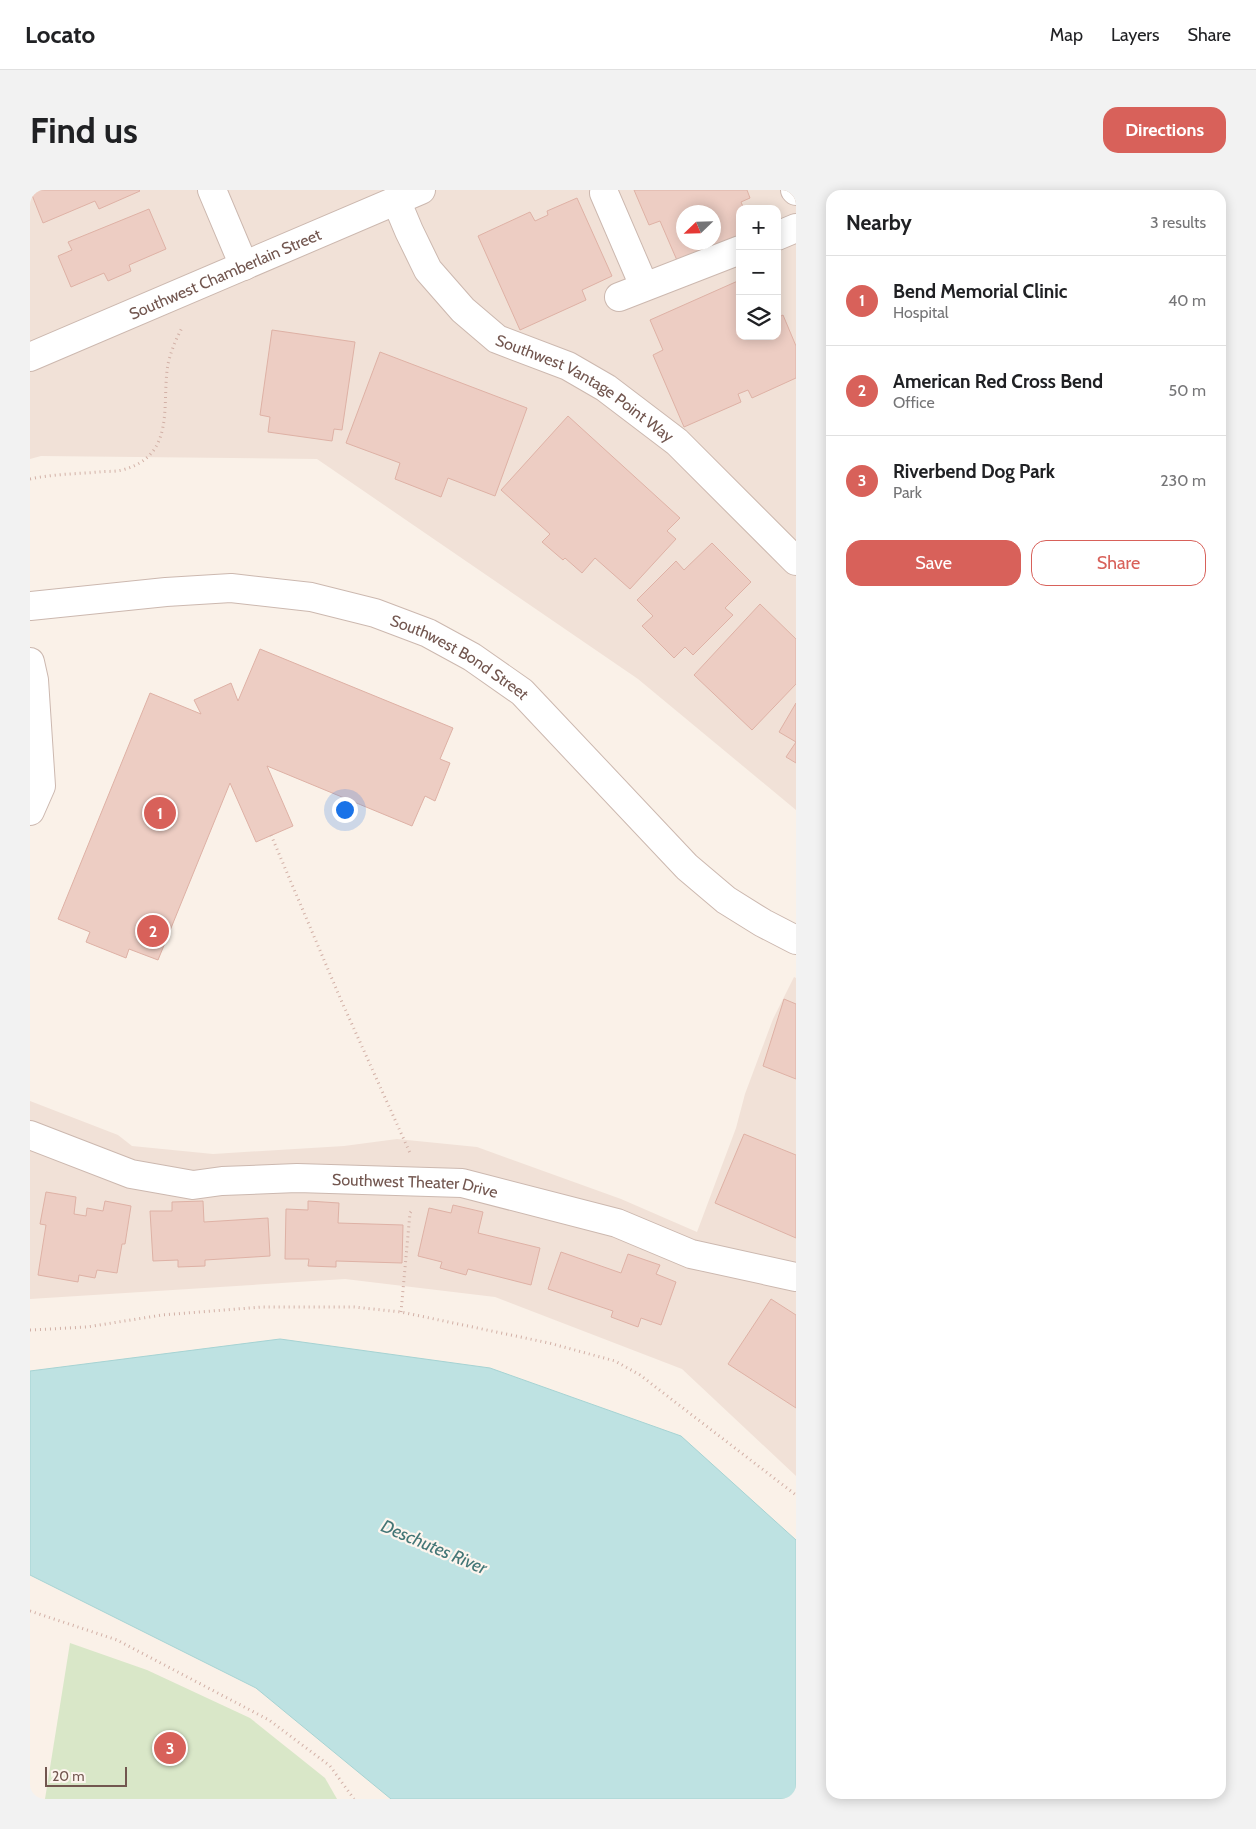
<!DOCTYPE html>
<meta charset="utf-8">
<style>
:root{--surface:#fff;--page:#f2f2f2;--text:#202124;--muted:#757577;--line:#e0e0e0;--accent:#d8615a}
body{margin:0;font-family:Cabin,sans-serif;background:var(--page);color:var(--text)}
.controls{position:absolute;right:15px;top:15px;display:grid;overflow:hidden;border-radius:10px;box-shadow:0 2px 12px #0003}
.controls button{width:45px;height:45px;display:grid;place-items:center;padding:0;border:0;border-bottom:1px solid var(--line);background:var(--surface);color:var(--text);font:25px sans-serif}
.compass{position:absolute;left:646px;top:15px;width:45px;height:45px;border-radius:50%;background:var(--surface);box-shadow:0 2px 12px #0003;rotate:247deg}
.scale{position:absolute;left:15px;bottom:12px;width:82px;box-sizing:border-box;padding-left:5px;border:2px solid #72564f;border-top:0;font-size:14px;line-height:18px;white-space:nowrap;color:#72564f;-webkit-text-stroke:4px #fdf5ee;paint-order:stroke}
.you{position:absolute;left:314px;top:619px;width:18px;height:18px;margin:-12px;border:4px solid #fff;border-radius:50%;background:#1a73e8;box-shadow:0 0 0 8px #1a73e833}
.badge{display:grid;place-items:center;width:32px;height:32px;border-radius:50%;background:var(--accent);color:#fff;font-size:16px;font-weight:700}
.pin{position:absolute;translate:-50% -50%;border:2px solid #fff;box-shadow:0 1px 5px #0006}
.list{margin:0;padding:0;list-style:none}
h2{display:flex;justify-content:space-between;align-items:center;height:65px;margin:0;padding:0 20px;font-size:21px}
h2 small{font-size:16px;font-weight:400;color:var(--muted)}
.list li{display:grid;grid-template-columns:32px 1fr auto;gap:15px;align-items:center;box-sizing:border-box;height:90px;padding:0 20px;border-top:1px solid var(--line)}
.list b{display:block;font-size:19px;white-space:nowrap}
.list p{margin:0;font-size:16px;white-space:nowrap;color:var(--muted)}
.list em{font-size:16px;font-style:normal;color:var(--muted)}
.actions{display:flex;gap:10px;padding:15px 20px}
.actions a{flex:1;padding:11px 0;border:1px solid var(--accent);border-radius:15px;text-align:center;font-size:18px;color:var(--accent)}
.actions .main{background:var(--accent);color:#fff}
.icon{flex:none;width:28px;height:28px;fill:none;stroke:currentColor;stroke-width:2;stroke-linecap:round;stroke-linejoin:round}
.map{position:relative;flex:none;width:766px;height:1609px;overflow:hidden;border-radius:15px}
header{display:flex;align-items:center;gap:30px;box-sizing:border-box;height:70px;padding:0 25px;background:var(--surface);border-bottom:1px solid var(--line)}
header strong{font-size:24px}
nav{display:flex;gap:28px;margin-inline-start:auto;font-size:18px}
.intro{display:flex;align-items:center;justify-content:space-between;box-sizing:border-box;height:120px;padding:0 30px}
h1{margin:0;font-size:35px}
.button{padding:12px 22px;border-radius:15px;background:var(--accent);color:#fff;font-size:18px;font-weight:700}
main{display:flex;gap:30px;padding:0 30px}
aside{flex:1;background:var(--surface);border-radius:15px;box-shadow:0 2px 12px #0003}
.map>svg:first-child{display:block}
.residential{fill:#f1e1d7;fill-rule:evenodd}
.green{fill:#d9e7c8}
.water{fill:#bee2e2;stroke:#a6d3d3}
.building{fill:#edcdc3;stroke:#deb1a5;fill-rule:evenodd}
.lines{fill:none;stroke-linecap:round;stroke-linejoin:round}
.minor-casing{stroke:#ccb8af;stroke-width:30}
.path{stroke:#d2b0a6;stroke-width:3;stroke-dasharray:1 4;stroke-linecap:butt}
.minor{stroke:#fff;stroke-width:28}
.labels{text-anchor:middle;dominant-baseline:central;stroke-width:4.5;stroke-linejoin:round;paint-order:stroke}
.street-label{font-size:16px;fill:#72564f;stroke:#fdf5ee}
.water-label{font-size:18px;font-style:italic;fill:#437676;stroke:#fdf5ee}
</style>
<header>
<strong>Locato</strong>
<nav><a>Map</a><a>Layers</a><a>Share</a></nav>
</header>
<div class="intro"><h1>Find us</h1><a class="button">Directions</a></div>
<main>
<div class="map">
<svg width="766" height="1609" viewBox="0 0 766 1609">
<rect width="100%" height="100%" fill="#faf1e8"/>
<g class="residential">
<path d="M0 0H766V620L608 489 287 269 11 266 0 269ZM710 19H747V146H710ZM654 22H684V52H654Z"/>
<polygon points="764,787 766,788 766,1286 652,1179 465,1107 315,1089 0,1109 0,911 88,945 102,956 183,964 314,956 367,949 447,957 591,1009 667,1042 706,938 715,904 743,829"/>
</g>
<polygon class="green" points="40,1453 117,1480 220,1528 295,1588 307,1609 15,1609"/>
<polygon class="water" points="250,1149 460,1178 651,1246 766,1350 766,1609 361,1609 226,1498 0,1385 0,1181"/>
<g class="building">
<polygon points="0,0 109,0 110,1 69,19 65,11 13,33"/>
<path d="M604 0H717L720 8 711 12 714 19H710V50L649 75 630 31 619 35ZM654 22H684V52H654Z"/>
<polygon points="547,8 582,86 552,100 556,110 490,140 448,46 500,22 505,31 518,25 517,21"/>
<polygon points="119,19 136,59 99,75 101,81 78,91 74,83 41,97 28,66 42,60 38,52"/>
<polygon points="710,90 710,146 747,146 747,128 753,125 766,156 766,188 722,208 718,200 708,204 711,212 654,237 623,165 633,160 620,130"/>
<polygon points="242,140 325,152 312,240 304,239 302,251 238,242 240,227 230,225"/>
<polygon points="350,162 497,218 465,306 418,288 411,307 365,289 370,273 316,253"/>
<polygon points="538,226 650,328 637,341 646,349 600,399 565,368 552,383 535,368 533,370 512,352 520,344 471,300"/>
<polygon points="682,353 721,392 695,418 703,425 663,465 655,457 644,468 612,436 623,426 607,410 646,371 654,380"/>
<polygon points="730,414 766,449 766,494 722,540 664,485"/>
<polygon points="230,459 423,538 410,569 420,573 405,611 395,606 382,636 237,576 263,636 226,652 200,593 128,770 99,759 96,768 56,752 60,742 28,729 120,503 171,524 164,510 201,493 208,511"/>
<polygon points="766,513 766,573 756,567 766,552 749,542"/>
<polygon points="754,809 766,814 766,889 733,876"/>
<polygon points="714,944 766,965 766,1048 685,1013"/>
<polygon points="16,1002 46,1007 44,1024 56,1026 57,1018 73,1021 75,1011 101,1016 95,1054 92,1054 87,1083 67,1080 65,1088 49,1085 48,1092 8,1085 16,1035 10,1034"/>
<polygon points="173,1011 174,1032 238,1028 240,1066 175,1070 175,1076 148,1077 148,1070 123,1071 120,1021 142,1021 142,1012"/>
<polygon points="278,1011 309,1013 308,1033 373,1035 372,1073 306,1071 306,1077 278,1076 279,1069 255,1069 256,1019 278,1020"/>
<polygon points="423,1015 453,1022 448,1043 510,1058 501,1095 438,1079 436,1085 410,1078 412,1072 388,1066 399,1018 421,1023"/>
<polygon points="531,1062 591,1083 598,1064 630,1075 626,1084 646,1092 631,1135 611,1128 608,1137 581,1127 583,1121 518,1099"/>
<polygon points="741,1109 766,1125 766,1218 698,1174"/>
</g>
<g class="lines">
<g class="minor-casing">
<g id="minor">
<polyline points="182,0 214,76"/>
<polyline points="765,0 766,1"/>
<polyline points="574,3 614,96"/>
<path id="s1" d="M366 10 379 41 398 80 433 120 467 149 538 176 576 198 647 252 766 371"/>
<polyline points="747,46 766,38"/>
<polyline points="589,107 710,60"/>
<path id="s2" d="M0 167 391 0"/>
<path id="s3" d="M0 416 136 402 201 398 281 407 345 423 398 443 442 467 492 502 657 677 696 710 733 733 766 750"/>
<polyline points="0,472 4,490 11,596 0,621"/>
<path id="s4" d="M0 945 101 984 163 995 192 991 267 988 432 993 587 1033 661 1064 766 1087"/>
</g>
</g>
<g class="path">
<path d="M0 289C23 284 46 284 69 282 76 281 85 282 92 280 147 266 131 214 138 174 141 161 146 149 152 138"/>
<polyline points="241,645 311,810 380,963"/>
<polyline points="371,1122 380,1023 383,1019"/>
<polyline points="0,1140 57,1137 132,1125 232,1117 324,1117 371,1122 519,1153 585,1171 610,1185 766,1305"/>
<polyline points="0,1421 87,1450 239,1530 300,1576 324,1609"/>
</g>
<use href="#minor" class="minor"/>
</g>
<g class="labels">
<g class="street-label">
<text stroke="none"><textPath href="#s2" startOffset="212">Southwest Chamberlain Street</textPath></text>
<text stroke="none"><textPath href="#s1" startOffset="276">Southwest Vantage Point Way</textPath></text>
<text stroke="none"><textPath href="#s3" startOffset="444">Southwest Bond Street</textPath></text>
<text stroke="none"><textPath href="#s4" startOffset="394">Southwest Theater Drive</textPath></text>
</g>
<g class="water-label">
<text transform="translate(404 1357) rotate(23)">Deschutes River</text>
</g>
</g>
</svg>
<div class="controls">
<button>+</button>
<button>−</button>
<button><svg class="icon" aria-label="layers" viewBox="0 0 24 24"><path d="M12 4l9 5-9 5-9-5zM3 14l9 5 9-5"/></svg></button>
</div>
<svg class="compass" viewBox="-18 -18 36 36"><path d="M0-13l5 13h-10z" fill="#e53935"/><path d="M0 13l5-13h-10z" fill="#757577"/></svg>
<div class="scale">20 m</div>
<div class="you"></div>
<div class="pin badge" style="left:130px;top:623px">1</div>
<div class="pin badge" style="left:123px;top:741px">2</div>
<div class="pin badge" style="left:140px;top:1558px">3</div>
</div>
<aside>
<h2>Nearby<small>3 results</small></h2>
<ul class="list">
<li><span class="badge">1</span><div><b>Bend Memorial Clinic</b><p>Hospital</p></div><em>40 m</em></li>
<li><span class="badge">2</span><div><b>American Red Cross Bend</b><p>Office</p></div><em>50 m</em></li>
<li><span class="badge">3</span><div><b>Riverbend Dog Park</b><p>Park</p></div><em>230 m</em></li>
</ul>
<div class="actions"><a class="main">Save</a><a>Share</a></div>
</aside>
</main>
